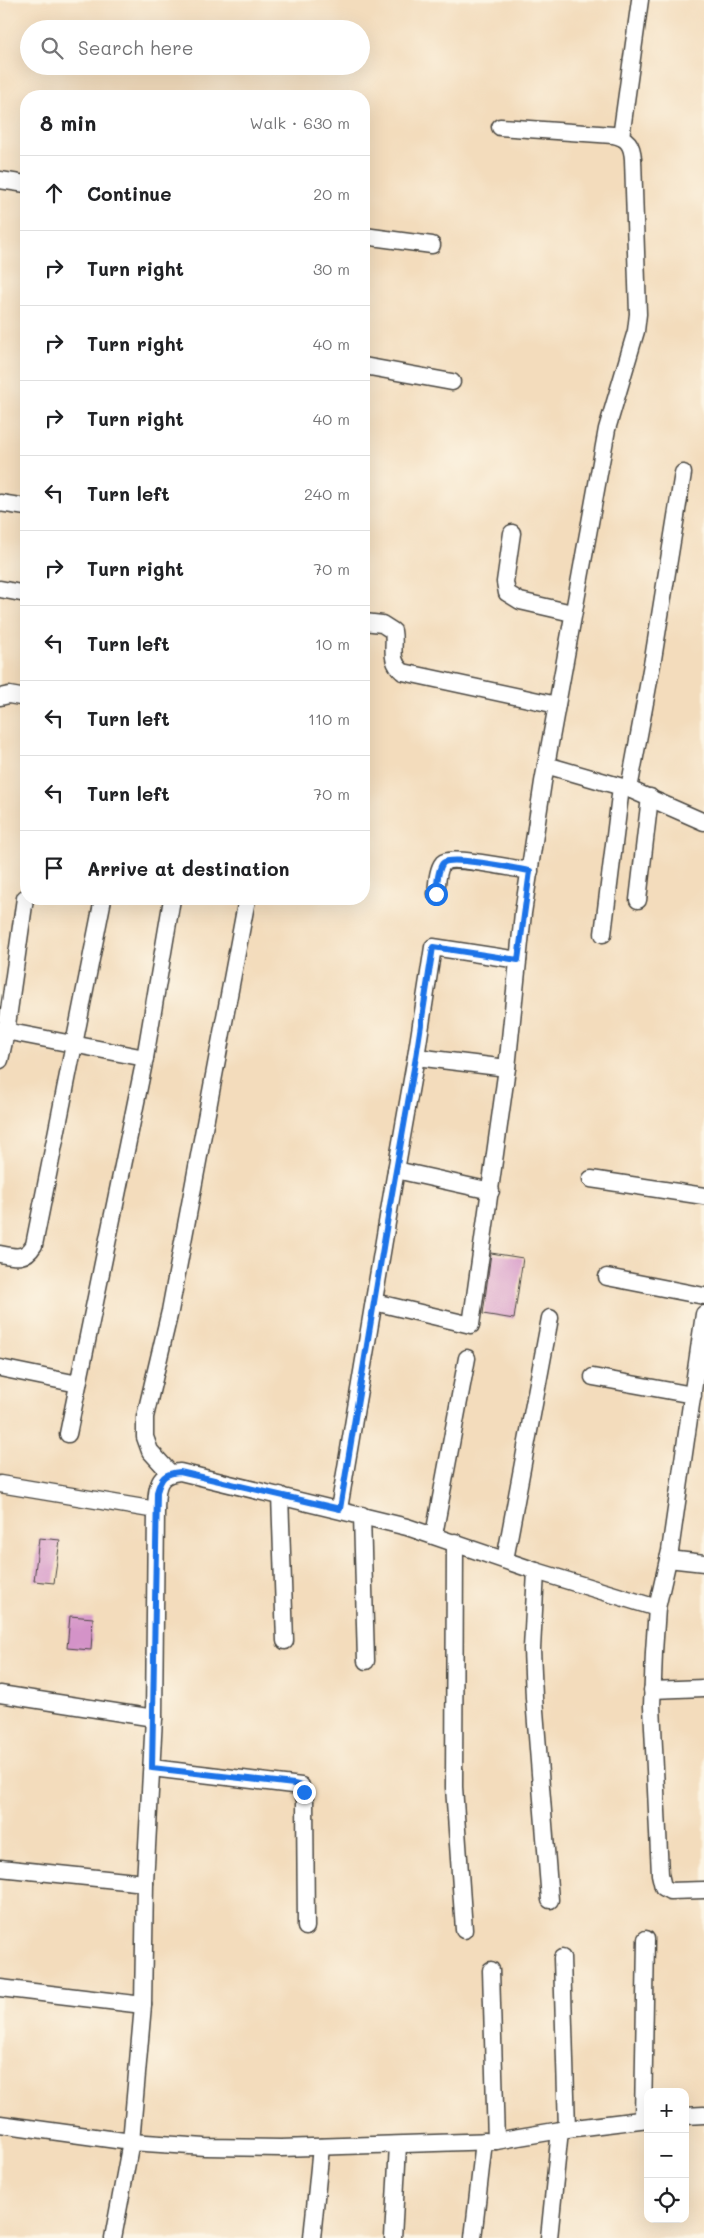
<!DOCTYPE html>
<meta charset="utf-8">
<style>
:root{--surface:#fff;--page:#f2f2f2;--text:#202124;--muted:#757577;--line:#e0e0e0}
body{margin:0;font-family:Mali,sans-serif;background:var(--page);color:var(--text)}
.controls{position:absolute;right:15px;bottom:15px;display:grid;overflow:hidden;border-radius:10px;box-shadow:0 5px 20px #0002}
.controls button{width:45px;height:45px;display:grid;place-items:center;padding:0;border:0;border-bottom:1px solid var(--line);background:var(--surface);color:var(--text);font:25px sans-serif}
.stop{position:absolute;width:15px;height:15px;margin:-11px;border:4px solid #1a73e8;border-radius:50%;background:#fff}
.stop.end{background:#1a73e8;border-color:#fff;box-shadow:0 1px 5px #0008}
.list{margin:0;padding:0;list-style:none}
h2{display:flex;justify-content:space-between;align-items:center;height:65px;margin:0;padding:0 20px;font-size:21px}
h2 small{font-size:16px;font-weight:400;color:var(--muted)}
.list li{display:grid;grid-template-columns:32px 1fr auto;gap:15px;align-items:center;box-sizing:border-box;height:75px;padding:0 20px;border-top:1px solid var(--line)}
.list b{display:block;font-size:19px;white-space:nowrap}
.list em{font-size:16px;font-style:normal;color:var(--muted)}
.icon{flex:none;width:28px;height:28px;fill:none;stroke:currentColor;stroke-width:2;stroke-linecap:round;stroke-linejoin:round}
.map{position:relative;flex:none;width:704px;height:2238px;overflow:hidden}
.search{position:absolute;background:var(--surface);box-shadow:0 5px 20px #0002;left:20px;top:20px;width:350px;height:55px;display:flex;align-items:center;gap:12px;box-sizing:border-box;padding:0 18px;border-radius:28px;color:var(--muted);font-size:19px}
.panel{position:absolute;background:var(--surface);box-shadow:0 5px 20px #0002;left:20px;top:90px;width:350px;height:815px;border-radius:20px}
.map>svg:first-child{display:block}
.building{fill:#d493c8}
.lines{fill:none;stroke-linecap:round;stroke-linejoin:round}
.minor-casing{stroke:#494641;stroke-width:19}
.minor{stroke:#fff;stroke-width:16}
.route{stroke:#1a73e8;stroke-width:6}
</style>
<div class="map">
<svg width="704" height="2238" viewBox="0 0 704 2238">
<rect width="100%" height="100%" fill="#fcf5e5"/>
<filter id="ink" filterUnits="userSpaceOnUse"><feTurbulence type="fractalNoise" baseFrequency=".02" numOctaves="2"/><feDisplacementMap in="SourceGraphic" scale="10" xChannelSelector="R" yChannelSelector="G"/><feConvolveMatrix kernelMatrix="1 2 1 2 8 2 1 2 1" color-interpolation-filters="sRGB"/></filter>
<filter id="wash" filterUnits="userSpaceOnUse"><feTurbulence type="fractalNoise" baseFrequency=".0096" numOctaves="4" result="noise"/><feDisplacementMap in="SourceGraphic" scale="20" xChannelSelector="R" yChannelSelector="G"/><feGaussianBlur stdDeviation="1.12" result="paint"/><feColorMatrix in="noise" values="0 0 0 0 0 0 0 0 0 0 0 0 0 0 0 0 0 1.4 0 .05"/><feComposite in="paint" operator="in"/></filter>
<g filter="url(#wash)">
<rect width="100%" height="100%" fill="#f3dcbc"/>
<g id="blocks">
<g class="building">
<polygon points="491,1253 523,1258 514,1319 483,1314"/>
<polygon points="39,1538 60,1540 54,1583 34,1581"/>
<polygon points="70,1616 93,1618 91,1650 67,1648"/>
</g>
</g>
</g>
<g filter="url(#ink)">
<use href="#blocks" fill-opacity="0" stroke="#494641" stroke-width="1"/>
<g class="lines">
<g class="minor-casing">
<g id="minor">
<polyline points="621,137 640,0"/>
<polyline points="0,180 26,184"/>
<polyline points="364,236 432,245"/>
<polyline points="364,366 452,382"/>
<polyline points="0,503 26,507"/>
<polyline points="512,533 505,582 507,593 520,601 572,613"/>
<polyline points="0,589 26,594"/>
<path d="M364 622 382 624 393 631C396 647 388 660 403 672L557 705"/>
<polyline points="0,697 9,695 26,698"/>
<polyline points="546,765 629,789 704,822"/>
<polyline points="629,789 653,659 683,473"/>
<path d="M436 894C437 886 437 870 443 863 451 855 516 869 530 871"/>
<polyline points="638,900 650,797"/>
<polyline points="603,934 621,787"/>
<polyline points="0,1030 145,1058"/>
<polyline points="416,1057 507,1068"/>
<polyline points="0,1060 6,1032 25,898"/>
<polyline points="396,1170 491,1191"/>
<polyline points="591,1179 704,1196"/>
<path d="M0 1254C15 1257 25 1260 34 1245L103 899"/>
<polyline points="607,1277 704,1296"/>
<path d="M374 1302 471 1325 507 1068 523 913 543 782 607 429 636 331 638 314 633 159C632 145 628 138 613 135L500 127"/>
<polyline points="704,1314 670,1551 657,1608 654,1652 652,1706 660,1874 663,1887 670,1891 704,1890"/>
<polyline points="0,1368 78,1384"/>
<polyline points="593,1377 693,1395"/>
<polyline points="68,1434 145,1058 172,899"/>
<polyline points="170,1473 150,1451 145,1437 145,1417 170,1311 247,899"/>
<polyline points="0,1484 156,1510"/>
<polyline points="280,1495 285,1641"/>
<polyline points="339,1509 391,1199 416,1057 433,947 518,960"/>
<polyline points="362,1515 366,1661"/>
<polyline points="434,1535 467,1358"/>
<polyline points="455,1542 454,1787 464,1930"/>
<polyline points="668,1559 704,1563"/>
<polyline points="505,1560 550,1318"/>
<polyline points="536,1571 532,1649 534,1698 550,1900"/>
<polyline points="652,1690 704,1688"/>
<polyline points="0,1694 154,1718"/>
<polyline points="152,1768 301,1786 305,1800 306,1927"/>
<polyline points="0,1868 145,1883"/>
<polyline points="562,1958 567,2129"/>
<polyline points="491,1970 496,2141"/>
<polyline points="0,1988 143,2005"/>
<polyline points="685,2116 704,2115"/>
<polyline points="643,2119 646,1939"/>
<polyline points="0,2124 131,2142 205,2147 281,2148 496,2141 567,2129 648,2119"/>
<path d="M113 2238 131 2142 143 2005 145 1883 154 1718 156 1510C157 1490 155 1474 180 1472L407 1527 536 1571 657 1608"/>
<polyline points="312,2238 321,2147"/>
<polyline points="393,2238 398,2145"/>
<polyline points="473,2238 484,2141"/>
<polyline points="549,2238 560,2130"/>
</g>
</g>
<use href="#minor" class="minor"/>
</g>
</g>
<g class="lines" filter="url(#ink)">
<path class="route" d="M304 1792 301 1786 294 1784 152 1768 157 1492C161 1478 164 1473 180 1472L340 1509 391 1199 416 1057 433 947 518 960 530 871C516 869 452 855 443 863 437 870 437 886 436 894"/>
</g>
</svg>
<div class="controls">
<button>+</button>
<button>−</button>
<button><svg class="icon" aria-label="locate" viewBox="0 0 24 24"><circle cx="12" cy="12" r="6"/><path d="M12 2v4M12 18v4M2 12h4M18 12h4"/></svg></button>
</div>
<div class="stop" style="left:436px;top:894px"></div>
<div class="stop end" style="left:304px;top:1792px"></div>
<div class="search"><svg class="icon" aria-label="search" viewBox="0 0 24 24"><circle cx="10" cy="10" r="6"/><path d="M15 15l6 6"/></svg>Search here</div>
<section class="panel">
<h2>8 min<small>Walk · 630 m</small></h2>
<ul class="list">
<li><svg class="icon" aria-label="ahead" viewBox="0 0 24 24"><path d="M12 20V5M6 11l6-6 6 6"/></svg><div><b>Continue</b></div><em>20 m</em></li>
<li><svg class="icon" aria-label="right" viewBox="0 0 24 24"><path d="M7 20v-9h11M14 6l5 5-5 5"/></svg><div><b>Turn right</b></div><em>30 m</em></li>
<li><svg class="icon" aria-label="right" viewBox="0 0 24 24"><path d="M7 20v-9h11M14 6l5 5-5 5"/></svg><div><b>Turn right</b></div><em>40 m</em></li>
<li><svg class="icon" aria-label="right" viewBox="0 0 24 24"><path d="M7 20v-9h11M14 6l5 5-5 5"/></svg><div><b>Turn right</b></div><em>40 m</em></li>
<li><svg class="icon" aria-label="left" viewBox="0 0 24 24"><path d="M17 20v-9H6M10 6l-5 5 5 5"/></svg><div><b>Turn left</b></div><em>240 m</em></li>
<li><svg class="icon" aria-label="right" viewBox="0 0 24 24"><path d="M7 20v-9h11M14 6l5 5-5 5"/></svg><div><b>Turn right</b></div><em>70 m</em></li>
<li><svg class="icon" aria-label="left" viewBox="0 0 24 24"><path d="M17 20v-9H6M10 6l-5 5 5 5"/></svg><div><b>Turn left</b></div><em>10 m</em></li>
<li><svg class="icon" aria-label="left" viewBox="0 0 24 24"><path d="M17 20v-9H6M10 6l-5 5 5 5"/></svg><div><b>Turn left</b></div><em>110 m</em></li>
<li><svg class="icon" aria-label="left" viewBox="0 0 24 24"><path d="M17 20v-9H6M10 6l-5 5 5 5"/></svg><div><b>Turn left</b></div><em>70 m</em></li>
<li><svg class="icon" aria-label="arrive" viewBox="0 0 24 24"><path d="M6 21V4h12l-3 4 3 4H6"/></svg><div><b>Arrive at destination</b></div></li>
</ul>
</section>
</div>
